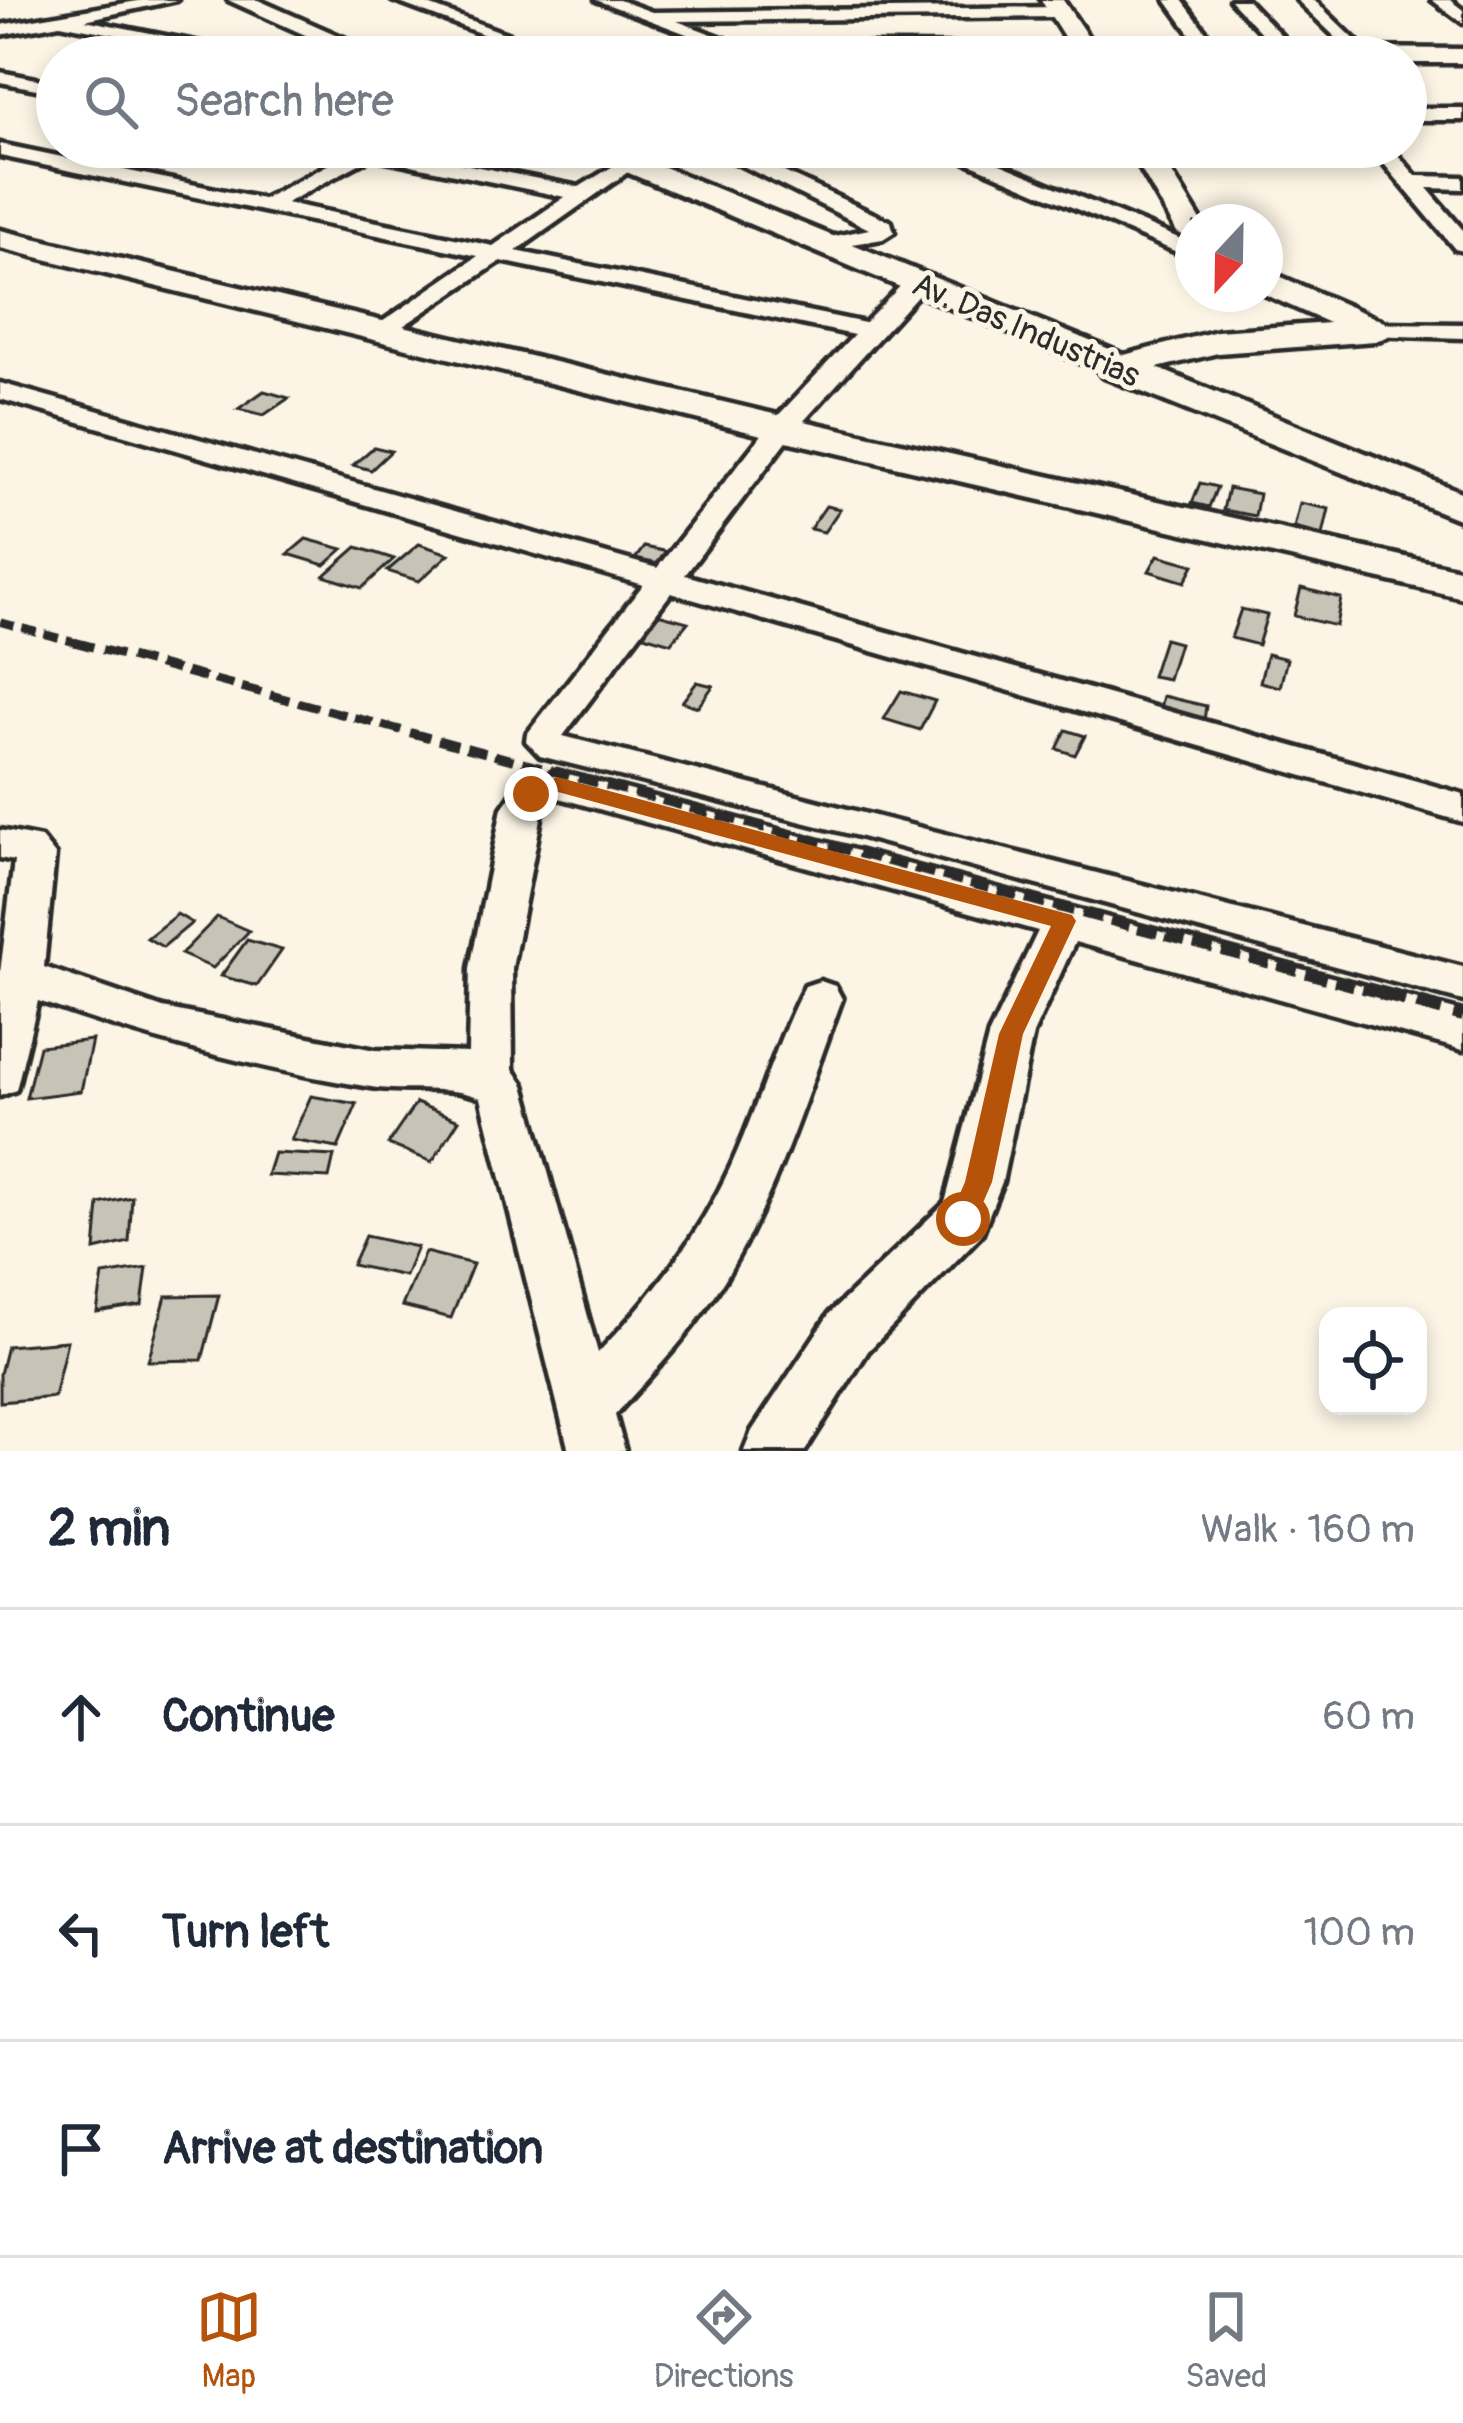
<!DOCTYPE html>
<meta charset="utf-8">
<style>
:root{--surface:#fff;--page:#f6f6f7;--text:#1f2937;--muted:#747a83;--line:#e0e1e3;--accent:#b45309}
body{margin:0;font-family:Pangolin,sans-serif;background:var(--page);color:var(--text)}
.controls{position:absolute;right:36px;bottom:36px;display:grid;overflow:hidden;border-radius:24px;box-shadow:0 6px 18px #0003}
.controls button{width:108px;height:108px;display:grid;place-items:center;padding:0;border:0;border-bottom:3px solid var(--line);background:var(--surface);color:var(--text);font:60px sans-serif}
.compass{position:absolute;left:1175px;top:204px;width:108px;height:108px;border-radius:50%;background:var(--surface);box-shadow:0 6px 18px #0003;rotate:202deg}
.stop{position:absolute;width:36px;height:36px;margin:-27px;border:9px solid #b45309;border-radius:50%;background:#fff}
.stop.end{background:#b45309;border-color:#fff;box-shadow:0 3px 12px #0008}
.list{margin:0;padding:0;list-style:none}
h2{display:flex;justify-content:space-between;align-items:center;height:156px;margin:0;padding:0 48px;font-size:51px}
h2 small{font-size:39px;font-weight:400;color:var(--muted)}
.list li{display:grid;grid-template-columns:78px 1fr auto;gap:36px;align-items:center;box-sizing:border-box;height:216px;padding:0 48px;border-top:3px solid var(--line)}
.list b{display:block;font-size:45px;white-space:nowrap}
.list em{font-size:39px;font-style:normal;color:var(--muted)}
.icon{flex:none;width:66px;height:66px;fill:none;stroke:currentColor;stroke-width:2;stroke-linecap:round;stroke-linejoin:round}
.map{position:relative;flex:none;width:1463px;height:1451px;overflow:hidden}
.search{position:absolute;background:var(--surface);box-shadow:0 6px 18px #0003;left:36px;right:36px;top:36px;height:132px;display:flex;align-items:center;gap:30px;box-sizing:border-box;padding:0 42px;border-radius:66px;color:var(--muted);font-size:45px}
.sheet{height:804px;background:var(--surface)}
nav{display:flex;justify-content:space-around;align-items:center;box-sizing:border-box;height:168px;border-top:3px solid var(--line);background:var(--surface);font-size:33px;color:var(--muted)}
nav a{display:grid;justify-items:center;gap:6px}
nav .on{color:var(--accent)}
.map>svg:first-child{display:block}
.building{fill:#c8c3b7;stroke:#2b2b2b;stroke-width:3}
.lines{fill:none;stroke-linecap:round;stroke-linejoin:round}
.street-casing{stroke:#2b2b2b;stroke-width:9}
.secondary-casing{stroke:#2b2b2b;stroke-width:9}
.street{fill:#fcf5e5;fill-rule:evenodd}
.secondary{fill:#fcf5e5;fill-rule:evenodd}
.rail-far2{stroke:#2b2b2b;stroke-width:8;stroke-dasharray:15 8;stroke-linecap:butt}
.rail-far1{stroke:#2b2b2b;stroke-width:9;stroke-dasharray:20 9;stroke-linecap:butt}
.rail{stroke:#2b2b2b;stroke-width:12;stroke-dasharray:26 12;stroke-linecap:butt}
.route{fill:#b45309}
.labels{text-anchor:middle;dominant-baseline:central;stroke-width:10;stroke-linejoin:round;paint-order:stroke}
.far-street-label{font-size:33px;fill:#2b2b2b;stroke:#fcf5e5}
</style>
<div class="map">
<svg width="1463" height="1451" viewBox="0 0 1463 1451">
<rect width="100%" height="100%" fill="#fcf5e5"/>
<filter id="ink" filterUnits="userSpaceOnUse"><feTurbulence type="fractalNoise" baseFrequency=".00833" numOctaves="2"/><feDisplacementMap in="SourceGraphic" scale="24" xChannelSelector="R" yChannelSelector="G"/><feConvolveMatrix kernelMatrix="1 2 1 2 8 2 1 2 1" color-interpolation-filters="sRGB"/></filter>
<g filter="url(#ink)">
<g class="building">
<polygon points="1210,40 1268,40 1279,51 1216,47 1234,47"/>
<polygon points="264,391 289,398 264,415 238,409"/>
<polygon points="374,447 391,451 371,470 353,465"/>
<polygon points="1200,483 1217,487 1209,507 1192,503"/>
<polygon points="1228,488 1259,494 1255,516 1223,510"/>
<polygon points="1300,503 1329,509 1323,535 1294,528"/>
<polygon points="826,506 840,509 824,532 810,529"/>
<polygon points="306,539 343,549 325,565 288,554"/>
<polygon points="419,544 449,554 419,581 387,571"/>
<polygon points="357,547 394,559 362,588 324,576"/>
<polygon points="644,547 668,552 659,564 635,559"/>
<polygon points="1158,555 1194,565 1185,582 1149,571"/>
<polygon points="1301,588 1341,598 1336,626 1294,616"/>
<polygon points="1241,609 1267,615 1258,645 1231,638"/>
<polygon points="654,613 688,622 671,643 637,633"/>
<polygon points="1164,639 1179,643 1168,679 1152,676"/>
<polygon points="1267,654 1287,659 1280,687 1260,682"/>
<polygon points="697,682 713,686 698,707 682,702"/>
<polygon points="901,691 935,701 920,730 884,719"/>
<polygon points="1163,696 1206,706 1204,721 1159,711"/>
<polygon points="1066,730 1085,736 1075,755 1057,749"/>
<polygon points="177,914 192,923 163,947 147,938"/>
<polygon points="217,917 249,931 213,968 181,954"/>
<polygon points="247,940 282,950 257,986 221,976"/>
<polygon points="92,1040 81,1091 26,1098 39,1046"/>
<polygon points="311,1096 357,1104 338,1148 291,1140"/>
<polygon points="416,1103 459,1120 432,1162 388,1144"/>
<polygon points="274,1153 334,1156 329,1178 267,1175"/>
<polygon points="132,1197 129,1242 95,1250 99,1204"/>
<polygon points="365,1236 417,1247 405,1276 352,1265"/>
<polygon points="425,1252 473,1264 451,1318 402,1306"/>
<polygon points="147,1268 142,1305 97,1312 103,1275"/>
<polygon points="219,1295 202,1360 148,1361 166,1296"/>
<polygon points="67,1341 54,1397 0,1402 0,1374 7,1346"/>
</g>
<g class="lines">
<g class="street-casing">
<g id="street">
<polygon points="143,0 177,0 85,20 271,57 234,57 60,24 0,35 0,25"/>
<polygon points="392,0 415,0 569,57 544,57"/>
<polygon points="596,0 619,0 652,12 1059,7 1067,12 1059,17 677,21 765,54 748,57"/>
<polygon points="1166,0 1182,0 1225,57 1207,57"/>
<polygon points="1230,0 1247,0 1302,57 1284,57"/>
<polygon points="1297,0 1314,0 1373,57 1356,57"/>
<polygon points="1432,0 1450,0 1463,10 1463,23"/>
<polygon points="0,72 57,83 57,93 0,82"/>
<rect x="1406" y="108" width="57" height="12"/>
<path d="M0 144 263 199 350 153 340 147H379L579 187 628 157 635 159V167L516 251 865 323 907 279H923V289L792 434 685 575 1463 794V822L671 593 563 736 1463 967V1001L858 836 540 756 526 741 527 734 643 585 0 399V383L657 568 772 422 854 335 501 261 385 338 376 336 373 331 376 326 478 256 0 156ZM372 157 565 197 493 246 286 203Z"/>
<polygon points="705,147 731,147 891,222 894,232 883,239 816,250 816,240 869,229"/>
<polygon points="932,147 959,147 1193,244 1193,259"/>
<polygon points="1370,147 1391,147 1416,176 1463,177 1463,189 1427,188 1463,230 1463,251 1455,249"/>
<polygon points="1375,323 1463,324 1463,338 1366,335 1363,330"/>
<path d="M557 771 1463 1012V1050L1075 942 1033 1034 1002 1182 981 1235 868 1351 805 1451H744L752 1431 830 1313 945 1203 989 1034 1038 931 559 798 544 803 512 968 513 1069 524 1085 598 1353C652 1296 698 1238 731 1166 758 1107 775 1044 805 986L820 981 835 986 842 999C807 1094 777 1192 725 1279 695 1329 654 1372 615 1415L625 1451H569L481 1098C446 1084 407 1093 371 1087 256 1069 147 1039 38 1001L16 1090 0 1096V973L14 861 0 858V830L41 838 55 855 44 967 163 1008 375 1050 468 1053 470 968 502 808 518 785Z"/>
</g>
</g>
<g class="secondary-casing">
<g id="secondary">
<polygon points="228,0 258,0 387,57 354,57"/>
<polygon points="1041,0 1063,0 1094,46 1463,49 1463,63 1406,63 1406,57 566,57 578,50 691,44 1070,46"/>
<polygon points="577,147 615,147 1124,355 1217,331 1329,323 1264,294 1265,272 1277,275 1387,323 1393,330 1387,337 1375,341 1218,353 1157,368 1463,493 1463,521 1102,376 1098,370 581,153"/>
<polygon points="1128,147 1156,147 1202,222 1193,222 1193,241 1177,232"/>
<polygon points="0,230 782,416 1463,570 1463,598 782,440 0,248"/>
</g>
</g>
<use href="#street" class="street"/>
<use href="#secondary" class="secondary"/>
<polyline class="rail-far2" points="0,622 85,645"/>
<polyline class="rail-far1" points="74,642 1391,997"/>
<polyline class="rail" points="1380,994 1463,1016"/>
</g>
</g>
<polygon class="route" points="557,777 1072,915 1076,921 1023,1034 992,1182 972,1228 963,1231 953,1228 949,1219 965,1182 999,1034 1051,926 558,792 531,801 520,794"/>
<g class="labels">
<g class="far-street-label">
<text transform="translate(1026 330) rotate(23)">Av. Das Industrias</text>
</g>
</g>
</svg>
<div class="controls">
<button><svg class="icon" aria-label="locate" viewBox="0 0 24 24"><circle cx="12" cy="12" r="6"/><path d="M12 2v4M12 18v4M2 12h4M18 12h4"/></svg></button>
</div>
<svg class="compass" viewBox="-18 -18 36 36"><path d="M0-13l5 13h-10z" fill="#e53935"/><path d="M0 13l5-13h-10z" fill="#747a83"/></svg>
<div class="stop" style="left:963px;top:1219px"></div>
<div class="stop end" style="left:531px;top:794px"></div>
<div class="search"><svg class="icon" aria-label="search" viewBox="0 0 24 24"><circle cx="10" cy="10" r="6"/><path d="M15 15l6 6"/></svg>Search here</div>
</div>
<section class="sheet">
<h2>2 min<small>Walk · 160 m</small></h2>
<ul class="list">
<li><svg class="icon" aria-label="ahead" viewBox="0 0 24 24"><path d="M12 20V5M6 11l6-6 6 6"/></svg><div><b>Continue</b></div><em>60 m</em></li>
<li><svg class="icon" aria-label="left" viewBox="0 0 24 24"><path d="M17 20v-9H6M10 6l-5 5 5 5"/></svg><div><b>Turn left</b></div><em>100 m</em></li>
<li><svg class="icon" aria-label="arrive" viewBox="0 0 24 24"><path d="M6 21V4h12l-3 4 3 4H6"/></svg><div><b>Arrive at destination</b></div></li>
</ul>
</section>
<nav>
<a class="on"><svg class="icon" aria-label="map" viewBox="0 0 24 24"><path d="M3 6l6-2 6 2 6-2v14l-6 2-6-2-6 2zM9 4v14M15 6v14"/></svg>Map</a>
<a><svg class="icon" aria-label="directions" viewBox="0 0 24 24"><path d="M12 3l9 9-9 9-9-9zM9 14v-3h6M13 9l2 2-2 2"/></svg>Directions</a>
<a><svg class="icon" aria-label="saved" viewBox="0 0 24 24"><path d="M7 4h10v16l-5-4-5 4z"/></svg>Saved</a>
</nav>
